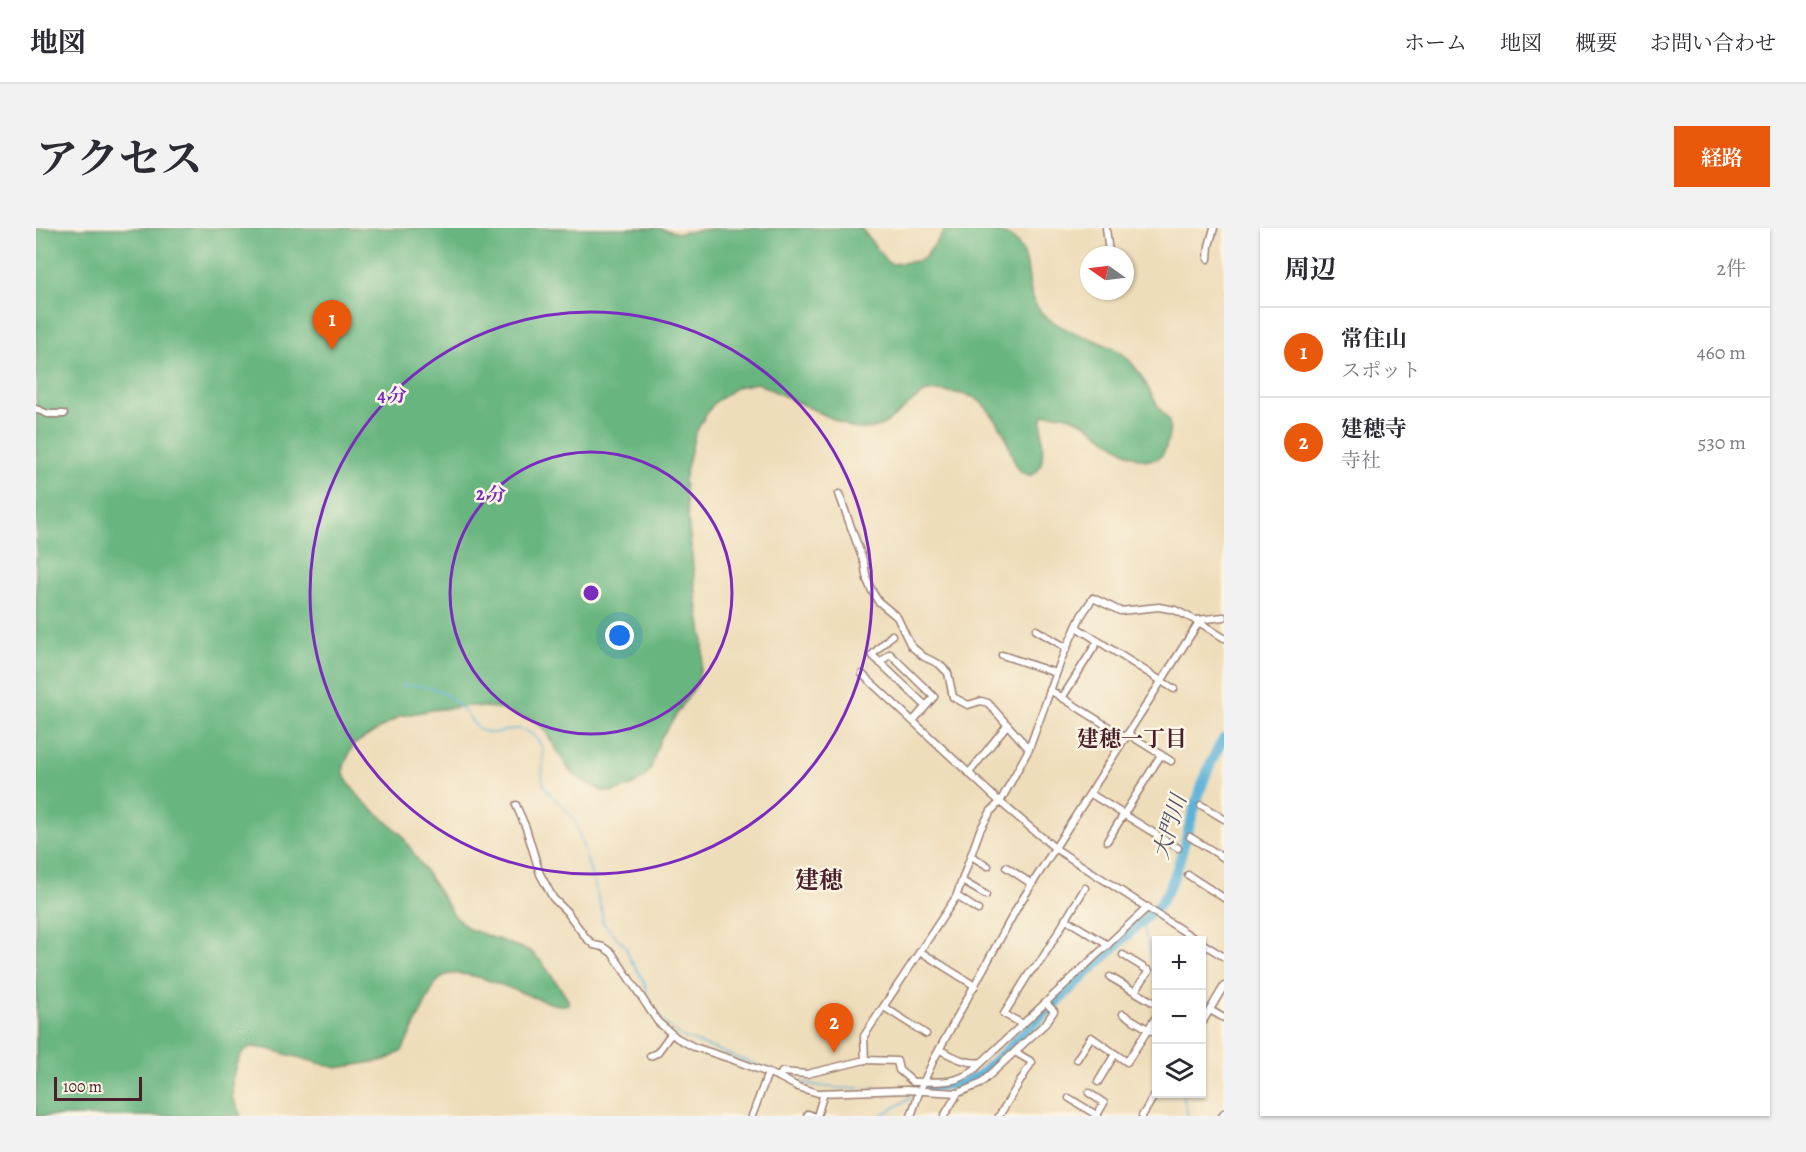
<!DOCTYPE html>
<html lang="ja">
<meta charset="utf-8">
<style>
:root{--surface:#fff;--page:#f2f2f3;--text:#2b2b33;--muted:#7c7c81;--line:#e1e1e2;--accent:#ea580c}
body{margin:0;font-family:Alegreya,"Noto Serif JP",serif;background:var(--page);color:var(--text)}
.controls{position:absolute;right:18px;bottom:18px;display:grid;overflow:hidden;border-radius:0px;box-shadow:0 2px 4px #0004}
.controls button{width:54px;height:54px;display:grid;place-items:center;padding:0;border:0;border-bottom:2px solid var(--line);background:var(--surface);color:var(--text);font:30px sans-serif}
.compass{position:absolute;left:1044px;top:18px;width:54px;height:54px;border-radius:50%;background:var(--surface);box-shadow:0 2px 4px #0004;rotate:284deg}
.scale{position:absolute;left:18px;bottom:15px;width:88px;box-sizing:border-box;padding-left:6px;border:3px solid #4a1f2b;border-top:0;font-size:16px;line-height:21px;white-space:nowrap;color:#4a1f2b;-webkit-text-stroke:4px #fcf5e5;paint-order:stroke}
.you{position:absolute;left:584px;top:408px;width:21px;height:21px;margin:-15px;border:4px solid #fff;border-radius:50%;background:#1a73e8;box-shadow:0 0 0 9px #1a73e833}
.badge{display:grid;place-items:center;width:39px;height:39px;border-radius:50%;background:var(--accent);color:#fff;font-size:20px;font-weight:700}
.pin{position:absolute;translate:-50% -50px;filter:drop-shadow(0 2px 3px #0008)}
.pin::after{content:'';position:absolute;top:32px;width:21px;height:18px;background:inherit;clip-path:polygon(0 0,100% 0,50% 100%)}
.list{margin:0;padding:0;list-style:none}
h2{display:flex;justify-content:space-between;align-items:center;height:78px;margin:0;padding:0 24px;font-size:26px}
h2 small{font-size:20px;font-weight:400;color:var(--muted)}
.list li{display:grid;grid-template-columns:39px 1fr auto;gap:18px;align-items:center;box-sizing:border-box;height:90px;padding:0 24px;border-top:2px solid var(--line)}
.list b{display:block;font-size:22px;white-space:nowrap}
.list p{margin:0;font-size:20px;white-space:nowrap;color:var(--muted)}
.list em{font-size:20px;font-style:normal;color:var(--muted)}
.icon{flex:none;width:33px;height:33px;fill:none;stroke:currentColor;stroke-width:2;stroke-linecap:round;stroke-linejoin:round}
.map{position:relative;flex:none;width:1188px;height:888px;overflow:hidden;border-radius:0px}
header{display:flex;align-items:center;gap:36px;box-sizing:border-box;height:84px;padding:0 30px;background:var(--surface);border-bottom:2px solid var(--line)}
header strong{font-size:28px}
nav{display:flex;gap:33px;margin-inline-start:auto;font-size:21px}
.intro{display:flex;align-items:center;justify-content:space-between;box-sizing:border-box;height:144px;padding:0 36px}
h1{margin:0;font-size:42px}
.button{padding:15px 27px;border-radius:0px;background:var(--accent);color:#fff;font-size:21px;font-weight:700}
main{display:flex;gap:36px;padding:0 36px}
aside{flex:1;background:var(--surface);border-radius:0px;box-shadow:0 2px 4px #0004}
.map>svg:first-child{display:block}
.forest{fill:#67b57f;stroke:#586a55;stroke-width:1.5}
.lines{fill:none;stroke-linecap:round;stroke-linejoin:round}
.stream{stroke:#5cb3d9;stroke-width:1.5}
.river{stroke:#5cb3d9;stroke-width:10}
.street-casing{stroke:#9c7e72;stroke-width:9}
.street{stroke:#fff;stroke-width:6}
.ring{fill:none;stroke:#7b2cbf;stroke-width:3}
.labels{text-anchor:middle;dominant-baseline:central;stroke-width:5;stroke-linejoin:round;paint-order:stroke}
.neighbourhood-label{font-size:22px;font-weight:bold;fill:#4a1f2b;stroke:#fcf5e5}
.water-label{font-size:22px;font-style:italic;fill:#505368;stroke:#fcf5e5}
.quarter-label{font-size:24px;font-weight:bold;fill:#4a1f2b;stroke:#fcf5e5}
.centre{fill:#7b2cbf;stroke:#fcf5e5;stroke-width:3}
.ring-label{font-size:18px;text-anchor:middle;font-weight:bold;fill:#7b2cbf;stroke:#fcf5e5;stroke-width:5;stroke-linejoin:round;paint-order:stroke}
</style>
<header>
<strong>地図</strong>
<nav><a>ホーム</a><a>地図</a><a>概要</a><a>お問い合わせ</a></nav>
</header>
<div class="intro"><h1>アクセス</h1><a class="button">経路</a></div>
<main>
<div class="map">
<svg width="1188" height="888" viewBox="0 0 1188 888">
<rect width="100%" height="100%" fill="#fcf5e5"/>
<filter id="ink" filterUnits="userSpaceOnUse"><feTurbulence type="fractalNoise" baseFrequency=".0167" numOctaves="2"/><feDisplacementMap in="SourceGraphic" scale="12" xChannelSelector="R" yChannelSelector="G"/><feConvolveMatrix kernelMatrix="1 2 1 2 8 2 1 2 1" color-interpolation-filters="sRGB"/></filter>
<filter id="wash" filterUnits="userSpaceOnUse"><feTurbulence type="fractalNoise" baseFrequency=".008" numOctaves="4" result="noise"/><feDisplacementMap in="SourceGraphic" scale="24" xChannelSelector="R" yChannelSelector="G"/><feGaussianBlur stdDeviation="1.35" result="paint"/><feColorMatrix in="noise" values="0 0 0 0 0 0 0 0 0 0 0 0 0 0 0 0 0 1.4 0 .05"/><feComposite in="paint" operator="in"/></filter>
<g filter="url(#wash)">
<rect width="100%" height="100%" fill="#eeddba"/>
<path class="forest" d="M0 0H622L643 5 680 0H825L851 34 856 36 881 33 889 29 911 0C931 0 956 0 973 8 1002 26 984 63 1006 85 1027 106 1062 109 1086 126 1103 138 1112 162 1122 178 1125 183 1131 188 1133 193 1135 202 1131 222 1125 228 1105 245 1067 206 1050 196 1036 188 1023 184 1007 187 1002 201 1015 240 995 247 979 252 973 213 967 203 961 193 951 179 941 171 935 167 926 166 919 165 910 164 901 162 891 164 886 165 881 170 876 174 855 191 846 205 816 200L721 155 701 159 678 175 668 190 659 206 648 252 661 376 667 411V429L661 456 624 511 615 540 608 550 597 557 577 564 566 563 555 557 540 549 533 542 508 501 497 492 460 480 434 478 396 482 364 488 317 517 308 538V547L313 556 326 572 365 606 418 687 433 701 494 723 505 733 525 761 532 772V776C524 779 513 775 505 772 481 764 433 740 410 747 406 748 403 753 399 756L366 823 350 832 301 840 232 821 215 819 206 825 200 837 196 852V869L205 888H0Z"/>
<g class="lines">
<g class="stream">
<path d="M366 457C397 458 408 460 430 485 434 490 438 498 445 502 463 513 480 489 500 510 513 523 504 539 507 554 510 567 532 580 539 592L565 679 567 695 590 719 594 731 608 753 614 776 629 796 647 809 742 845"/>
<polyline points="1106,692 1120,753"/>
<path d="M747 847C779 861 805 861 839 860"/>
<polyline points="1147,866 1152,888"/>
<polyline points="844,888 880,867"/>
</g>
<path class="river" d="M893 859 927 855 944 847 1122 678C1138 657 1143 634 1150 610 1160 576 1169 540 1188 510"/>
</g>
</g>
<g filter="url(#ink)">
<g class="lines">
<g class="street-casing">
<g id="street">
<polyline points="1070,0 1073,25"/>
<polyline points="1172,31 1173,18 1178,0"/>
<polyline points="0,181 12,186 28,186"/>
<polyline points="803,266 828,335 831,352 837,365 842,373 861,389 875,418 888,429 903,436 912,445 917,469 932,477 945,473 952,475 993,521"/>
<polyline points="1161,392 1188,389"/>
<polyline points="1040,399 1138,461"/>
<polyline points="1000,402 1031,420"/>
<polyline points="856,407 836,427 890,478"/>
<polyline points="966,427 1020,445"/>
<polyline points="844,435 854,426 898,469 877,493"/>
<polyline points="826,446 964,574 1020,621 1161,712"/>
<polyline points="1014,462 1090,510"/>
<polyline points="1026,470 1062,413"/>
<polyline points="1092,506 1135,533"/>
<polyline points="933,545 971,497"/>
<polyline points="1055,566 1142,620"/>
<polyline points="480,577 490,600 504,646 517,670 531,684 550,710 558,717 567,719 576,725 622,794 641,810 658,819 695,831 743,849 762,859 782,865 870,862 922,865 944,856 1010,795 1018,783 1010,775"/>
<polyline points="1165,577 1188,591"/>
<polyline points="1154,609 1188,630"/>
<polyline points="1071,613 1125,527"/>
<polyline points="935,628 952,638"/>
<polyline points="970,639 996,656"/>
<polyline points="1152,647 1188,670"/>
<polyline points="926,653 950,667"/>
<polyline points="921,668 942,682"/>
<polyline points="1029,691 1072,717"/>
<polyline points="1166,715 1188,729"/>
<polyline points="885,724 939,758"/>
<polyline points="1087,727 1113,743 1099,763"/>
<polyline points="1074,749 1120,776"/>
<polyline points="848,779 890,806"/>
<polyline points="1174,782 1188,790"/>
<polyline points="1087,786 1120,806"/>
<polyline points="1166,795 1188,758"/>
<polyline points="987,796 968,786 994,744 1004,734 1049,660"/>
<path d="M904 822C916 828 932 837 946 834L1112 679"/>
<polyline points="614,828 621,825 635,806"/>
<polyline points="1041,831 1055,809 1091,834 1120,789"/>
<path d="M829 832 861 833 863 842 877 854C905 853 924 858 945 835"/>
<polyline points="743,849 746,844 771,846 829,832 828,808 920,669 944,602 955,583 964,574 993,521 1026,430 1045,388 1057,370 1084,383 1123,379 1139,382 1161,393 1188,410"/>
<polyline points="1062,854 1079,826"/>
<polyline points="1053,865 1068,875 1061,887"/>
<polyline points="1033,870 1062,888"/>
<polyline points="716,888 732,845"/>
<polyline points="771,888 772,886 777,888"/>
<polyline points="781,888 788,865"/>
<polyline points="875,888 884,862 898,831 982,678 1163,394"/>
<polyline points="908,888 922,865"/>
<polyline points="963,888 996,834 979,824"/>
<polyline points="1106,888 1120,865"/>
<polyline points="1186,888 1188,885"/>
</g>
</g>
<use href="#street" class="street"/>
</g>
</g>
<g class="ring">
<circle cx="555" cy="365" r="141"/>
<circle cx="555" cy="365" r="281"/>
</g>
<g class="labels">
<g class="neighbourhood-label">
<text x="1096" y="511">建穂一丁目</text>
</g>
<g class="water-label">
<text transform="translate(1134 599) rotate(-73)">大門川</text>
</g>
<g class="quarter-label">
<text x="783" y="652">建穂</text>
</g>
</g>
<circle cx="555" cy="365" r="9" class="centre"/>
<g class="ring-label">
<text x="356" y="173">4 分</text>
<text x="455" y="272">2 分</text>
</g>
</svg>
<div class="controls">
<button>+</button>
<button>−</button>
<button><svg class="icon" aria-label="layers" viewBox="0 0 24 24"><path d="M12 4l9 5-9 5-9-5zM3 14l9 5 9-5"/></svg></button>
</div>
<svg class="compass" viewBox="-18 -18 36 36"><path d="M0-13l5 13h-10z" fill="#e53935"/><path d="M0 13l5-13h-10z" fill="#7c7c81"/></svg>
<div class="scale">100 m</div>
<div class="you"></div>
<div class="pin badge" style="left:296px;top:122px">1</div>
<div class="pin badge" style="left:798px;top:825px">2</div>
</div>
<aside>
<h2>周辺<small>2件</small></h2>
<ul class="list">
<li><span class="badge">1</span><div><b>常住山</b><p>スポット</p></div><em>460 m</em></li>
<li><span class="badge">2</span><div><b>建穂寺</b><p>寺社</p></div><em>530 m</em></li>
</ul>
</aside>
</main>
